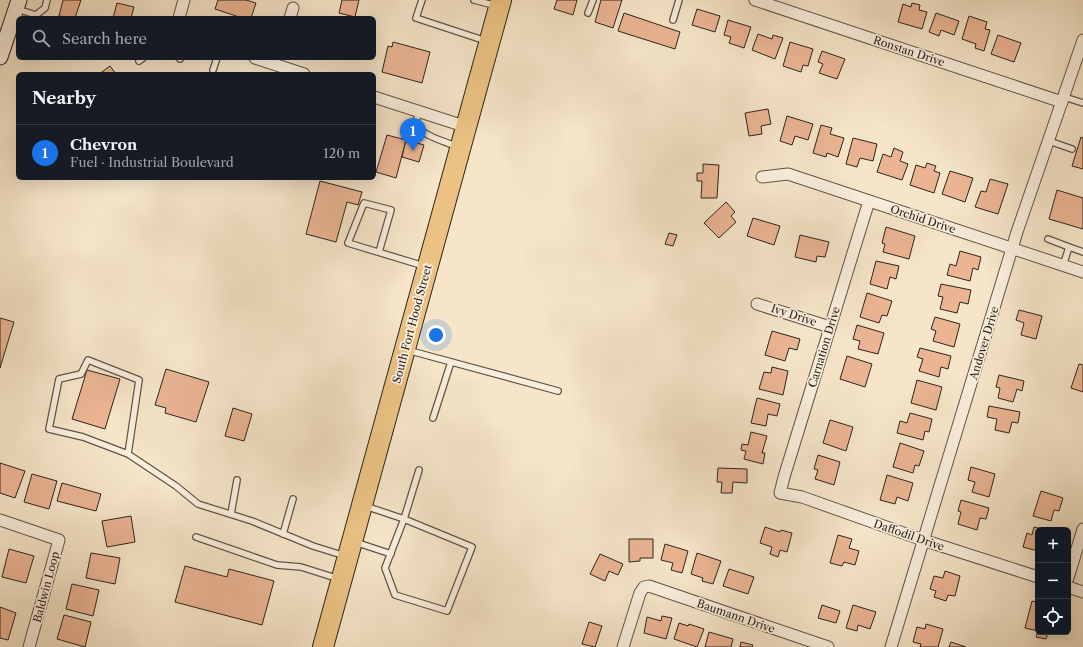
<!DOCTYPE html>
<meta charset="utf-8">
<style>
:root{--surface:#171b24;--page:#20242c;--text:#f1f3f6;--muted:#9ea1a6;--line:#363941;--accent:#1a73e8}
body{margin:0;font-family:"Libre Caslon Text",serif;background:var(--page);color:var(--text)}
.controls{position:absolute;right:12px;bottom:12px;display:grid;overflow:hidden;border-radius:6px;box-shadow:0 4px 16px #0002}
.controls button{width:36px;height:36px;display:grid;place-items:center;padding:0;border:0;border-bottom:1px solid var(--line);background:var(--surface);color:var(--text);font:20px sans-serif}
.you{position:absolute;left:436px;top:335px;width:14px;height:14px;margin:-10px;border:3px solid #fff;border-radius:50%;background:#1a73e8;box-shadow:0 0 0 6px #1a73e833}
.badge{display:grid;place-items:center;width:26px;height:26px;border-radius:50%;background:var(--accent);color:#fff;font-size:13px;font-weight:700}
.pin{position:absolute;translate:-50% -33px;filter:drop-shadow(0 1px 2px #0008)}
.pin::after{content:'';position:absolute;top:21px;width:14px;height:12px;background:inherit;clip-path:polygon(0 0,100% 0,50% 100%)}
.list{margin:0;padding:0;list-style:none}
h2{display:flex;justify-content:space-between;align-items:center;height:52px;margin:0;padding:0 16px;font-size:17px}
h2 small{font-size:13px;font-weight:400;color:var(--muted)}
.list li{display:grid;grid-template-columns:26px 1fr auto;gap:12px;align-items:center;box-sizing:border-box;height:56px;padding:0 16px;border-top:1px solid var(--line)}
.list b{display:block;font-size:15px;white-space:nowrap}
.list p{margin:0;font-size:13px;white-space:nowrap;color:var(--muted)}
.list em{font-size:13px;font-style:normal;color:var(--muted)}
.icon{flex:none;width:22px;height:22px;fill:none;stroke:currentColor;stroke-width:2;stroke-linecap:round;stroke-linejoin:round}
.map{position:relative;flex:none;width:1083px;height:647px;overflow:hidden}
.search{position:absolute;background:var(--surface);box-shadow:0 4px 16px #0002;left:16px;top:16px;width:360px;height:44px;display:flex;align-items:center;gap:10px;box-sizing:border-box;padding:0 14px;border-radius:6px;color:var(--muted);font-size:15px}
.panel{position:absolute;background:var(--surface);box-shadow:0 4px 16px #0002;left:16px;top:72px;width:360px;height:108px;border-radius:6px}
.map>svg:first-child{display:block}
.building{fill:#ebb594;stroke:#2e241d}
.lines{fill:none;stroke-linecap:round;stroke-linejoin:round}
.lane-casing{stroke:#605448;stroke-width:8}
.street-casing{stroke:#605448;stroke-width:13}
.secondary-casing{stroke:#2e241d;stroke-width:17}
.highway-casing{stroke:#2e241d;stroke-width:22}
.lane{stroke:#f9eedc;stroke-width:5.5}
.street{stroke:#f9eedc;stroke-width:11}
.secondary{stroke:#f9eedc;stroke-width:15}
.highway{stroke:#ebc284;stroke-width:20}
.labels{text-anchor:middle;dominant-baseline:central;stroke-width:3.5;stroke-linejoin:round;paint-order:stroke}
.street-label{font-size:11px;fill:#2e241d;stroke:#f9eedc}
</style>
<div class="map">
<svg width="1083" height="647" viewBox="0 0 1083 647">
<rect width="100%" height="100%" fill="#f6e5c9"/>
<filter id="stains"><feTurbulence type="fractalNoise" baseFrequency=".005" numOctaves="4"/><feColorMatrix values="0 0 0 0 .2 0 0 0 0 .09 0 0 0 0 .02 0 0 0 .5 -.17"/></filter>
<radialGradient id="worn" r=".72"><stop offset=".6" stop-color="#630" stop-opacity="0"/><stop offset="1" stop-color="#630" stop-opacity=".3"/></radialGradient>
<g class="building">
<polygon points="63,0 81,0 75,18 59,16"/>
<polygon points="218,0 246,0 256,3 251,18 242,18 215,9"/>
<polygon points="342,0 359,0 355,17 339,13"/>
<polygon points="557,0 577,0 573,15 554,9"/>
<polygon points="601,0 622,0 613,28 595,22"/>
<polygon points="117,3 134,7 131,18 113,18"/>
<polygon points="912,3 920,5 919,10 927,12 922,29 898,22 903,4 911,7"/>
<polygon points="697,9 720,16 715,32 692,25"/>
<polygon points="624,13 680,32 675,49 618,31"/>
<polygon points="936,13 959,21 954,35 941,30 939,36 929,32"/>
<polygon points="969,16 987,22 985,29 990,30 984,51 975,48 976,44 962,39"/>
<polygon points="728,20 751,27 744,48 729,43 731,37 724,35"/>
<polygon points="758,34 772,39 773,35 783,38 775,59 752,50"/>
<polygon points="998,35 1021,43 1014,62 991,54"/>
<polygon points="393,42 430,52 422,83 382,72 388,46 392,47"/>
<polygon points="790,42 813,49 808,66 803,65 801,72 783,66"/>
<polygon points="822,51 845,59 837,79 819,73 823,64 818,62"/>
<polygon points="110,66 116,74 99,74"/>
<polygon points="768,109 771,124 761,126 762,134 749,136 745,113"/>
<polygon points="787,116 813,124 808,140 795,136 792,145 780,141"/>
<polygon points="821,125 832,128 830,134 844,138 838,157 827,153 826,157 813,153"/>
<polygon points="387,135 406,140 396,178 376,172"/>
<polygon points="1081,137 1083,138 1083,169 1072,166"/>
<polygon points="853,138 877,144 873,161 860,158 857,167 846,164"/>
<polygon points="406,140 424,145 419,162 402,157"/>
<polygon points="894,148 903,152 900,161 908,164 902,180 877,172 883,154 891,157"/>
<polygon points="927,163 936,166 934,171 940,173 934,193 910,185 916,165 925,168"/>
<polygon points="703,164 719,165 717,198 701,198 702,181 697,181 697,173 703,173"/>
<polygon points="950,171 973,178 965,202 942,194"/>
<polygon points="990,179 1008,184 998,214 975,207 981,191 986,192"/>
<polygon points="320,181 362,192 358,205 347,202 336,242 306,234"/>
<polygon points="1057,190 1083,198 1083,229 1049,219"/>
<polygon points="726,202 735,212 731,216 736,222 719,238 704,223"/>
<polygon points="753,218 780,226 774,245 747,236"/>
<polygon points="886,227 915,236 909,259 883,252 885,244 882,243"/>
<polygon points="669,233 677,235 673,246 665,244"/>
<polygon points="800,235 829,242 825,257 817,256 816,262 795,257"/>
<polygon points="960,251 981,257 978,270 973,268 970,281 947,275 950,264 956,266"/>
<polygon points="876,261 899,266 896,279 890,277 887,289 870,284"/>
<polygon points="941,284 971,290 968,304 960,302 957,313 940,309 943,297 938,296"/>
<polygon points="867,293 892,301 887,316 882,315 879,323 860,317"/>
<polygon points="1019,310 1042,316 1036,339 1021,335 1024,323 1016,320"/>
<polygon points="935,317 960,324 954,347 933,341 936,331 931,329"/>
<polygon points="0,318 14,322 0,368"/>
<polygon points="857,325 884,333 878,354 858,349 860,341 853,339"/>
<polygon points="772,331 800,339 797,350 789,348 785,361 765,355"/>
<polygon points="920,348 951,356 948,369 941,367 939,377 919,371 923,359 917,357"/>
<polygon points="847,356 872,364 865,387 840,379"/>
<polygon points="1079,364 1083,365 1083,392 1071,388"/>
<polygon points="772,367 788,371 783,395 759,389 764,372 771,373"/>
<polygon points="166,369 209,382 196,422 165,413 166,408 155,405"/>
<polygon points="87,370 120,379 105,429 72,419"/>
<polygon points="999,375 1024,381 1022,391 1017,389 1013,402 998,398 1000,388 996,387"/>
<polygon points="917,380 942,387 936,410 911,403"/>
<polygon points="757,398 780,404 777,416 768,414 766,426 751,423"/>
<polygon points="989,406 1020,412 1018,423 1012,422 1009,433 995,430 997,419 987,417"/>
<polygon points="233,408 252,414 244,441 225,436"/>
<polygon points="910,413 932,419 929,432 925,431 923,440 897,433 900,421 907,423"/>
<polygon points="830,420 853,427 846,451 823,443"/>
<polygon points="751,432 767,436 762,453 765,453 763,464 744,459 746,451 741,450 742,444 748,445"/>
<polygon points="900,443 924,451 919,466 915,465 913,473 893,467"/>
<polygon points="818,455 840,462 834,485 815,479 818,470 814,469"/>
<polygon points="0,463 25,471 15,498 0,493"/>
<polygon points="971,467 995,474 989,497 972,492 975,482 968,480"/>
<polygon points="718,468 747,469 747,483 733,482 732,493 721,493 722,482 717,482"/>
<polygon points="32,474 57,481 49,509 24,502"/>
<polygon points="887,475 913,483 908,501 897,497 895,504 880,500"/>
<polygon points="62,483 101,494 96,511 57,501"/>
<polygon points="1041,491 1063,498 1059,511 1054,510 1051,521 1033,516"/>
<polygon points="961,500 989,508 986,519 980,518 977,530 958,524 961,512 958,511"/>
<polygon points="131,516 135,542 107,547 102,521"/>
<polygon points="765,527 780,532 781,530 792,533 787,552 780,550 778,557 770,554 772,547 760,543"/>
<polygon points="1034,527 1047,530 1038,530 1038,551 1023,547 1027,533 1032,535"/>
<polygon points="838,535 852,539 849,548 859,551 855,565 844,562 842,566 830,563"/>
<polygon points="629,539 653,539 653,558 640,558 640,561 629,562"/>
<polygon points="665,544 688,551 682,573 671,570 673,563 661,560"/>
<polygon points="9,549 34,556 26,583 2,577"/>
<polygon points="91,553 120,558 115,584 86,578"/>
<polygon points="697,553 721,561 713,584 702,581 703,578 691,574"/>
<polygon points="600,554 623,564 618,575 609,571 605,581 590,574"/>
<polygon points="185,566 227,577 229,569 274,581 262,625 175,602"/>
<polygon points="729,569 754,577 748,594 723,586"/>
<polygon points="945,571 960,576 955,596 948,595 946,601 934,597 936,591 930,589 934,576 943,578"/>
<polygon points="72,584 99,590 93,616 66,609"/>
<polygon points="1032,601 1038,603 1038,632 1048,632 1046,639 1036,637 1038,631 1025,628"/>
<polygon points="822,605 840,611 836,623 818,618"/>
<polygon points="853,605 876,612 870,629 858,625 857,631 846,628"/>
<polygon points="0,607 16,613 8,640 0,638"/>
<polygon points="64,615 91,622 85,647 57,639"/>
<polygon points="662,616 672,618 666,639 644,633 647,617 661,621"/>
<polygon points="589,622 602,626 595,647 582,644"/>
<polygon points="679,623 688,626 689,624 704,629 697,647 674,639"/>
<polygon points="926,624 943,629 938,647 920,647 921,644 913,642 917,627 925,629"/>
<polygon points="709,632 733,639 731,647 705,647"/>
<polygon points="741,642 753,645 752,647 740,647"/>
<polygon points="951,642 966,647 949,647"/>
</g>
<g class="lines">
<g class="lane-casing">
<g id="lane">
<polyline points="422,0 416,18 486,41"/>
<polyline points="474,0 497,6"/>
<polyline points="17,9 36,15 45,8 47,0"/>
<polyline points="588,13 593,0"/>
<polyline points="673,20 679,0"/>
<polyline points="180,59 180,58"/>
<polyline points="139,61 143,58"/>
<polyline points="213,70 217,58"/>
<polyline points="1064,97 1083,103"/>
<path d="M419 112 415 124C424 137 445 141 458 147"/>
<polyline points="1049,141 1072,149"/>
<polyline points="1048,239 1069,247"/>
<polyline points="379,252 391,210 364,203 348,243 424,266"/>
<polyline points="1063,266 1069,247 1083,252"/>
<polyline points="407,350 558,391"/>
<polyline points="433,418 451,362"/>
<polyline points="128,454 139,380 88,360 81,374 59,379 49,429 83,437 128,454 176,486 198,504 252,521 313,546 345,556"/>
<polyline points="365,506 404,519 419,470"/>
<polyline points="231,514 237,480"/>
<polygon points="404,519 472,547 447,611 395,595 385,568"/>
<polyline points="283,534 293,499"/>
<polyline points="196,537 277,565 301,567 339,579"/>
<polyline points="355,542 391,554"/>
</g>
</g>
<g class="street-casing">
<g id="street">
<polyline points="755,0 1062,102"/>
<polyline points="179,18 184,0"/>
<polyline points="290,18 293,8"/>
<polyline points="255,58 304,74"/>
<polyline points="374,97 467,127"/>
<polyline points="762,177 788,174 1083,272"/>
<polyline points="869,201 784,477 780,493 802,497 923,540 1038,577"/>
<polyline points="757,304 830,327"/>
<polyline points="0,520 59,540 29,647"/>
<polyline points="1068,578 1083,529"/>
<polyline points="1068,587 1083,592"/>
<polyline points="623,647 640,593 644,587 649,586 828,647"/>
<polyline points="891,647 1017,232 1083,40"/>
</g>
</g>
<g class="secondary-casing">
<polyline id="secondary" points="0,57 19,0"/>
</g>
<g class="highway-casing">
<polyline id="highway" points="323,647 501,0"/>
</g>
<use href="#lane" class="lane"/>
<use href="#street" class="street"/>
<use href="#secondary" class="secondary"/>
<use href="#highway" class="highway"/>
</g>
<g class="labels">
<g class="street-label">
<text transform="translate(909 51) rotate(18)">Ronstan Drive</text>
<text transform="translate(923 219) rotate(18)">Orchid Drive</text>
<text transform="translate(794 315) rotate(18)">Ivy Drive</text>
<text transform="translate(412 324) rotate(-75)">South Fort Hood Street</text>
<text transform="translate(984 343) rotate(-73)">Andover Drive</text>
<text transform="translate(824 347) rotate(-73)">Carnation Drive</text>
<text transform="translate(909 535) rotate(19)">Daffodil Drive</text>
<text transform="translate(46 587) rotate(-75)">Baldwin Loop</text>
<text transform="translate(736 616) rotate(19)">Baumann Drive</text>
</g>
</g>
<rect width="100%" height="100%" filter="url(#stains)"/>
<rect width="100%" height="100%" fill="url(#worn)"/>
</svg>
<div class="controls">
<button>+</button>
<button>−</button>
<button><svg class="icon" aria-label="locate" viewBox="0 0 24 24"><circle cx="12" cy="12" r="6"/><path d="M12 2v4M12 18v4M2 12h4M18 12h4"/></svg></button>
</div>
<div class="you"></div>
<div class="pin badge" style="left:413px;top:151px">1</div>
<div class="search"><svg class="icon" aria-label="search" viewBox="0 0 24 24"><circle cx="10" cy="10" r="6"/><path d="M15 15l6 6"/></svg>Search here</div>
<section class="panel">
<h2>Nearby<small></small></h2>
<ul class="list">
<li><span class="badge">1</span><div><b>Chevron</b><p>Fuel · Industrial Boulevard</p></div><em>120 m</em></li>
</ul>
</section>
</div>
